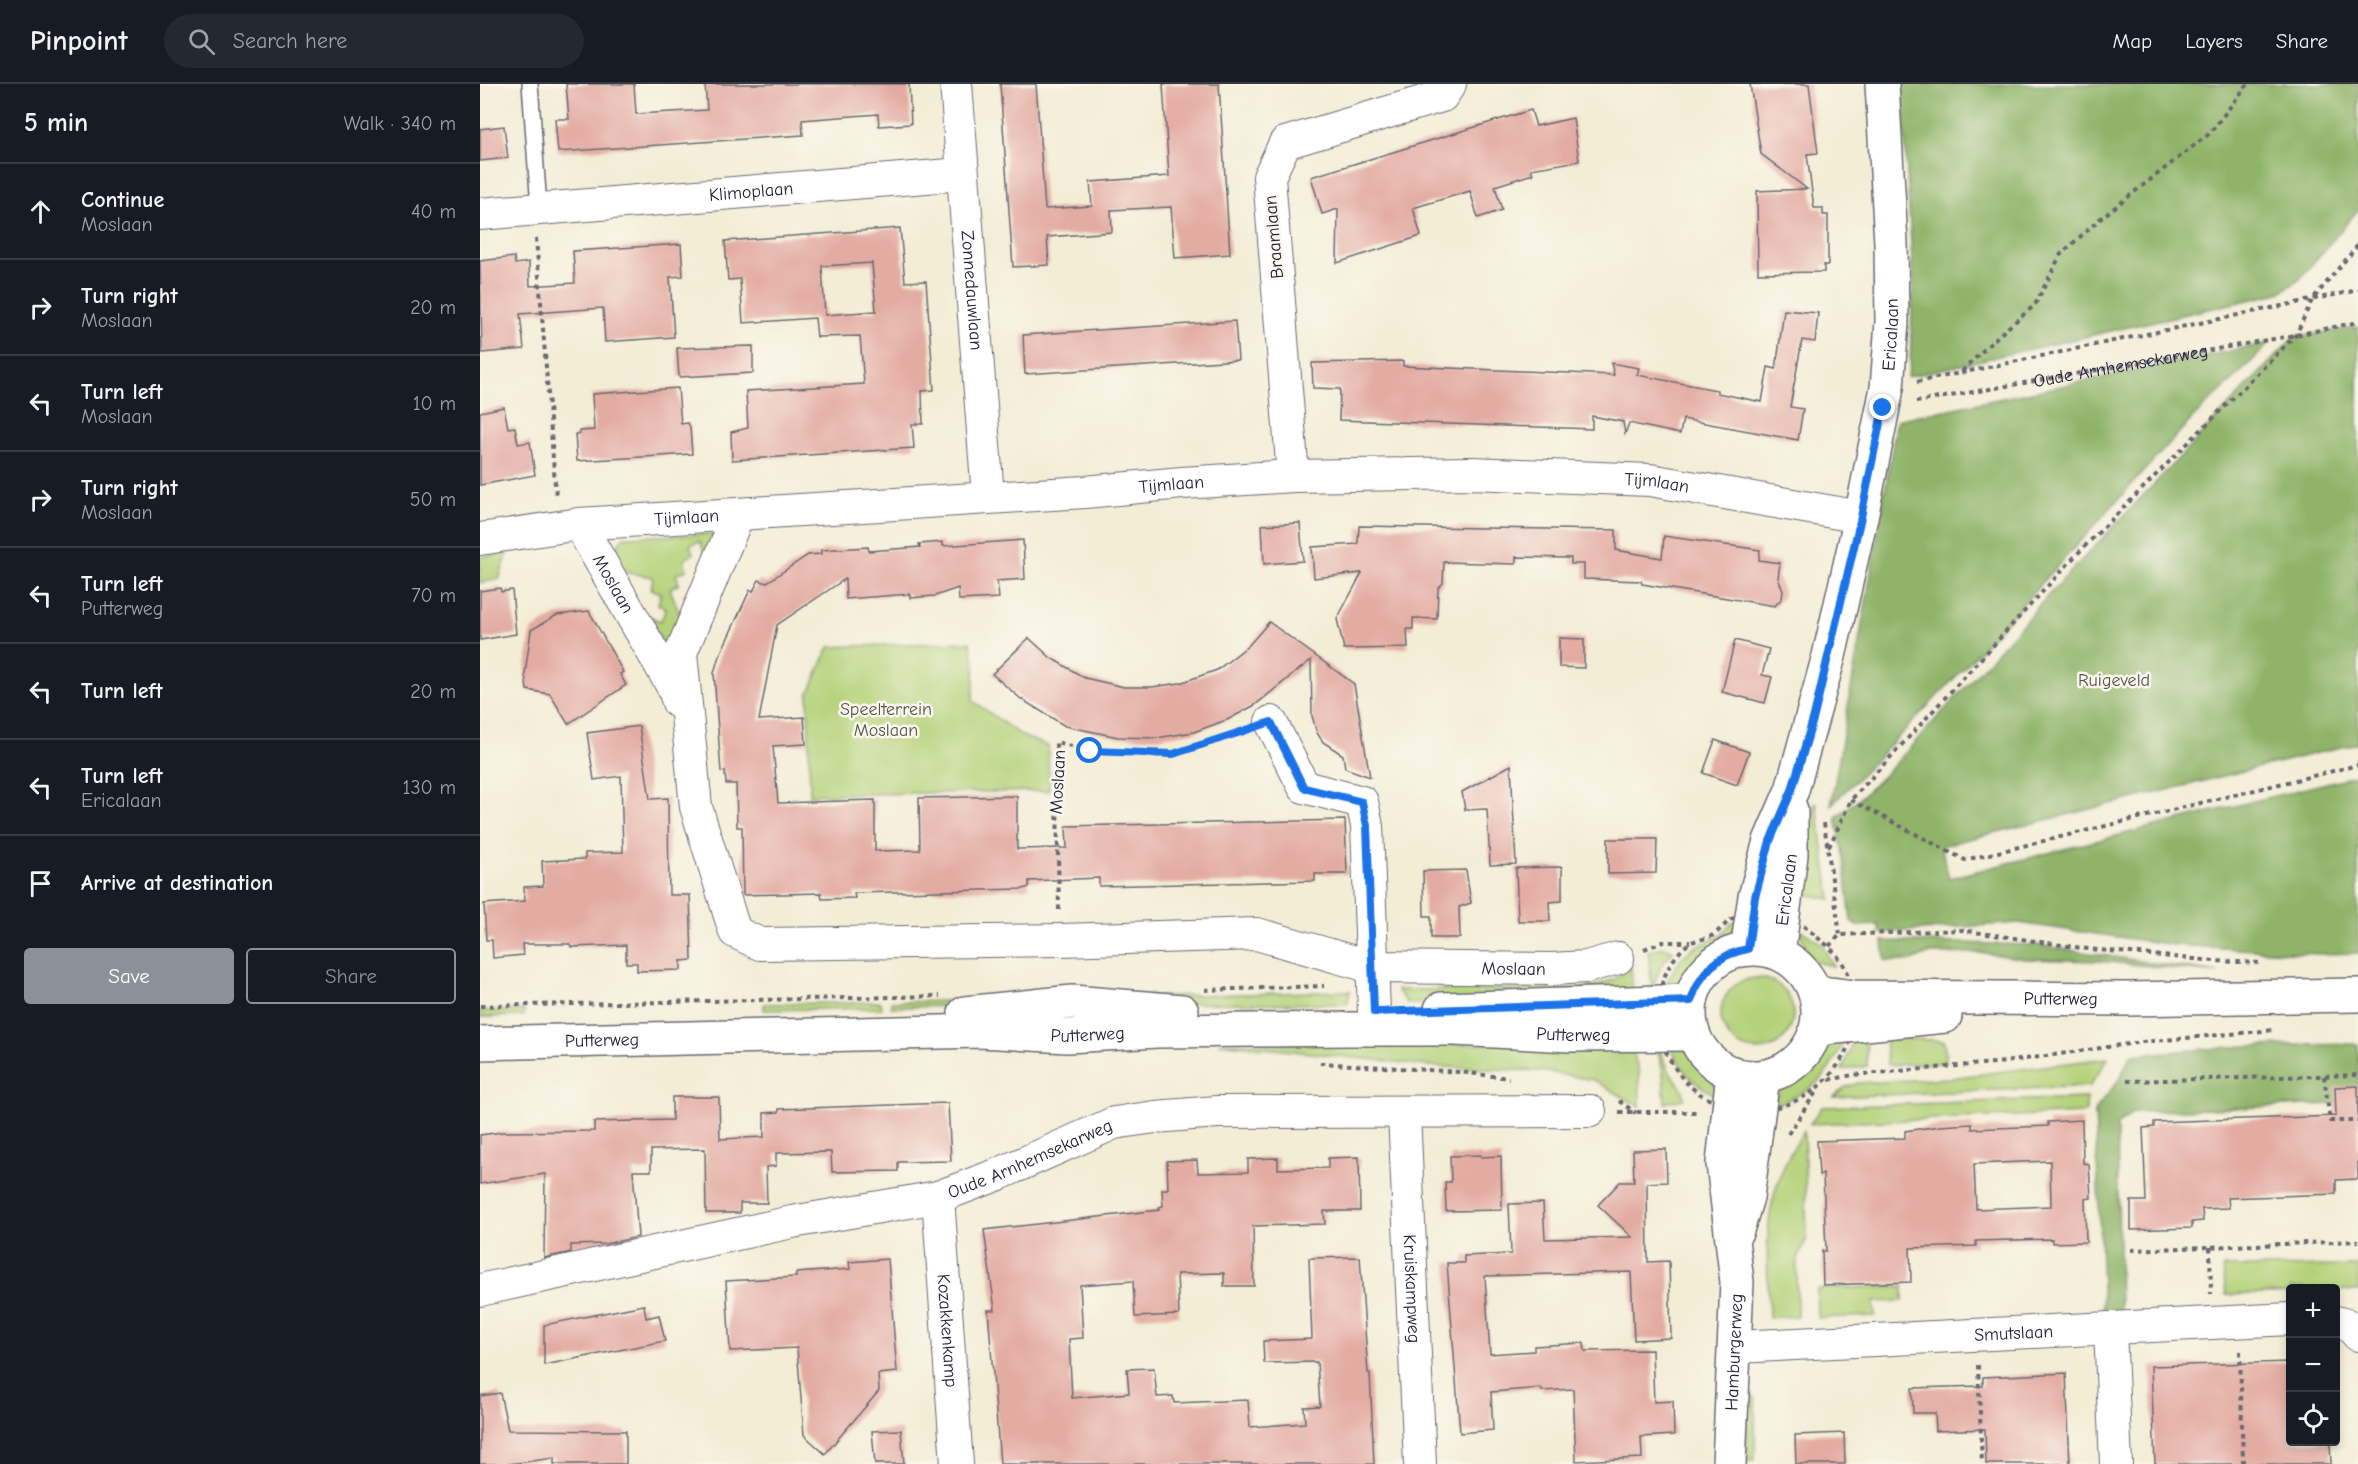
<!DOCTYPE html>
<meta charset="utf-8">
<style>
:root{--surface:#171b24;--page:#242831;--text:#f1f3f6;--muted:#9ea1a6;--line:#363941;--accent:#8c9099}
body{margin:0;font-family:"Comic Neue",sans-serif;background:var(--page);color:var(--text)}
.controls{position:absolute;right:18px;bottom:18px;display:grid;overflow:hidden;border-radius:6px;box-shadow:0 3px 9px #0003}
.controls button{width:54px;height:54px;display:grid;place-items:center;padding:0;border:0;border-bottom:2px solid var(--line);background:var(--surface);color:var(--text);font:30px sans-serif}
.stop{position:absolute;width:18px;height:18px;margin:-14px;border:4px solid #1a73e8;border-radius:50%;background:#fff}
.stop.end{background:#1a73e8;border-color:#fff;box-shadow:0 2px 6px #0008}
.list{margin:0;padding:0;list-style:none}
h2{display:flex;justify-content:space-between;align-items:center;height:78px;margin:0;padding:0 24px;font-size:26px}
h2 small{font-size:20px;font-weight:400;color:var(--muted)}
.list li{display:grid;grid-template-columns:39px 1fr auto;gap:18px;align-items:center;box-sizing:border-box;height:96px;padding:0 24px;border-top:2px solid var(--line)}
.list b{display:block;font-size:22px;white-space:nowrap}
.list p{margin:0;font-size:20px;white-space:nowrap;color:var(--muted)}
.list em{font-size:20px;font-style:normal;color:var(--muted)}
.actions{display:flex;gap:12px;padding:18px 24px}
.actions a{flex:1;padding:14px 0;border:2px solid var(--accent);border-radius:6px;text-align:center;font-size:21px;color:var(--accent)}
.actions .main{background:var(--accent);color:#fff}
.icon{flex:none;width:33px;height:33px;fill:none;stroke:currentColor;stroke-width:2;stroke-linecap:round;stroke-linejoin:round}
.map{position:relative;flex:none;width:1878px;height:1380px;overflow:hidden}
header{display:flex;align-items:center;gap:36px;box-sizing:border-box;height:84px;padding:0 30px;background:var(--surface);border-bottom:2px solid var(--line)}
header strong{font-size:28px}
nav{display:flex;gap:33px;margin-inline-start:auto;font-size:21px}
.search{width:420px;height:54px;background:var(--page);display:flex;align-items:center;gap:15px;box-sizing:border-box;padding:0 21px;border-radius:33px;color:var(--muted);font-size:22px}
main{display:flex}
aside{flex:1;background:var(--surface)}
.map>svg:first-child{display:block}
.green{fill:#b4d279;stroke:#6b7a5a;stroke-width:1.5}
.forest{fill:#8fb469;stroke:#586b52;stroke-width:1.5}
.building{fill:#e3aca3;fill-rule:evenodd}
.lines{fill:none;stroke-linecap:round;stroke-linejoin:round}
.lane-casing{stroke:#6b6971;stroke-width:18}
.street-casing{stroke:#6b6971;stroke-width:34}
.secondary-casing{stroke:#6b6971;stroke-width:36}
.primary-casing{stroke:#6b6971;stroke-width:36}
.path{stroke:#6b6971;stroke-width:4;stroke-dasharray:4.5 4.5;stroke-linecap:butt}
.lane{stroke:#fff;stroke-width:15}
.street{stroke:#fff;stroke-width:32}
.secondary{stroke:#fff;stroke-width:33}
.primary{stroke:#fff;stroke-width:33}
.route{stroke:#1a73e8;stroke-width:8}
.labels{text-anchor:middle;dominant-baseline:central;stroke-width:5;stroke-linejoin:round;paint-order:stroke}
.street-label{font-size:18px;fill:#22223b;stroke:#fbf7ec}
.park-label{font-size:18px;fill:#4e574e;stroke:#fbf7ec}
</style>
<header>
<strong>Pinpoint</strong>
<div class="search"><svg class="icon" aria-label="search" viewBox="0 0 24 24"><circle cx="10" cy="10" r="6"/><path d="M15 15l6 6"/></svg>Search here</div>
<nav><a>Map</a><a>Layers</a><a>Share</a></nav>
</header>
<main>
<aside>
<h2>5 min<small>Walk · 340 m</small></h2>
<ul class="list">
<li><svg class="icon" aria-label="ahead" viewBox="0 0 24 24"><path d="M12 20V5M6 11l6-6 6 6"/></svg><div><b>Continue</b><p>Moslaan</p></div><em>40 m</em></li>
<li><svg class="icon" aria-label="right" viewBox="0 0 24 24"><path d="M7 20v-9h11M14 6l5 5-5 5"/></svg><div><b>Turn right</b><p>Moslaan</p></div><em>20 m</em></li>
<li><svg class="icon" aria-label="left" viewBox="0 0 24 24"><path d="M17 20v-9H6M10 6l-5 5 5 5"/></svg><div><b>Turn left</b><p>Moslaan</p></div><em>10 m</em></li>
<li><svg class="icon" aria-label="right" viewBox="0 0 24 24"><path d="M7 20v-9h11M14 6l5 5-5 5"/></svg><div><b>Turn right</b><p>Moslaan</p></div><em>50 m</em></li>
<li><svg class="icon" aria-label="left" viewBox="0 0 24 24"><path d="M17 20v-9H6M10 6l-5 5 5 5"/></svg><div><b>Turn left</b><p>Putterweg</p></div><em>70 m</em></li>
<li><svg class="icon" aria-label="left" viewBox="0 0 24 24"><path d="M17 20v-9H6M10 6l-5 5 5 5"/></svg><div><b>Turn left</b></div><em>20 m</em></li>
<li><svg class="icon" aria-label="left" viewBox="0 0 24 24"><path d="M17 20v-9H6M10 6l-5 5 5 5"/></svg><div><b>Turn left</b><p>Ericalaan</p></div><em>130 m</em></li>
<li><svg class="icon" aria-label="arrive" viewBox="0 0 24 24"><path d="M6 21V4h12l-3 4 3 4H6"/></svg><div><b>Arrive at destination</b></div></li>
</ul>
<div class="actions"><a class="main">Save</a><a>Share</a></div>
</aside>
<div class="map">
<svg width="1878" height="1380" viewBox="0 0 1878 1380">
<rect width="100%" height="100%" fill="#fbf7ec"/>
<filter id="ink" filterUnits="userSpaceOnUse"><feTurbulence type="fractalNoise" baseFrequency=".0167" numOctaves="2"/><feDisplacementMap in="SourceGraphic" scale="12" xChannelSelector="R" yChannelSelector="G"/><feConvolveMatrix kernelMatrix="1 2 1 2 8 2 1 2 1" color-interpolation-filters="sRGB"/></filter>
<filter id="wash" filterUnits="userSpaceOnUse"><feTurbulence type="fractalNoise" baseFrequency=".008" numOctaves="4" result="noise"/><feDisplacementMap in="SourceGraphic" scale="24" xChannelSelector="R" yChannelSelector="G"/><feGaussianBlur stdDeviation="1.35" result="paint"/><feColorMatrix in="noise" values="0 0 0 0 0 0 0 0 0 0 0 0 0 0 0 0 0 1.4 0 .05"/><feComposite in="paint" operator="in"/></filter>
<g filter="url(#wash)">
<rect width="100%" height="100%" fill="#f3edd6"/>
<g class="green">
<path d="M232 450 235 458 228 477 220 457 210 461 213 470 204 476 207 486 196 490 199 500 190 504 202 537 192 570 164 531 181 537 186 524 178 520 181 509 171 505 173 493 144 488C136 475 132 464 144 453Z"/>
<polygon points="28,469 19,495 0,499 0,473"/>
<polygon points="490,558 495,579 493,617 542,652 568,662 569,707 330,711 328,611 349,563"/>
<polygon points="1336,718 1351,815 1319,809 1325,752"/>
<polygon points="1262,836 1252,857 1245,863 1201,898 1188,904 1188,895 1201,875 1213,864 1240,852 1251,839"/>
<polygon points="1318,844 1342,860 1353,882 1332,877"/>
<polygon points="1184,863 1193,867 1181,882 1172,905 1168,867"/>
<polygon points="1151,883 1153,910 928,920 917,906 1104,904 1133,896"/>
<circle cx="1277" cy="930" r="36"/>
<polygon points="870,907 867,920 694,919 646,913"/>
<polygon points="480,917 480,922 411,923 411,918"/>
<polygon points="401,918 402,924 284,926 284,920"/>
<polygon points="44,926 44,932 0,933 0,927"/>
<polygon points="1376,951 1386,951 1387,982 1362,986"/>
<polygon points="1405,953 1464,957 1466,979 1407,981"/>
<path d="M1365 954C1348 995 1334 1007 1292 1022L1300 1005 1341 963Z"/>
<polygon points="1176,958 1189,987 1203,1006 1204,1015 1185,1019 1183,988"/>
<path d="M1189 958C1220 970 1229 982 1240 1013 1214 1002 1199 985 1189 958Z"/>
<polygon points="738,959 1151,961 1159,988 1160,1023 1114,996 1062,987 960,983"/>
<polygon points="1628,974 1610,1002 1354,1013 1364,1004 1378,999 1471,994"/>
<polygon points="1606,1014 1606,1029 1330,1040 1342,1023"/>
<path d="M1324 1047 1327 1154 1317 1176V1232L1289 1234C1287 1161 1280 1111 1324 1047Z"/>
<polygon points="1878,1182 1878,1207 1810,1204 1810,1209 1746,1211 1743,1183"/>
<polygon points="1423,1202 1423,1217 1394,1218 1395,1232 1338,1234 1337,1205"/>
<polygon points="1269,1313 1275,1313 1275,1376 1268,1378 1266,1335"/>
</g>
<g class="forest">
<polygon points="1422,0 1878,0 1878,126 1819,196 1799,209 1427,293 1430,282 1433,196"/>
<polygon points="1878,243 1878,659 1461,762 1469,794 1878,691 1878,869 1839,870 1695,861 1538,839 1400,849 1399,841 1378,842 1371,838 1364,776 1356,733 1388,707 1417,678 1576,503 1814,253"/>
<path d="M1789 259C1760 292 1725 319 1696 352 1582 476 1471 603 1351 721L1417 336Z"/>
<polygon points="1403,857 1557,861 1738,889 1619,877 1545,875 1503,869 1448,870 1432,877 1405,877"/>
<polygon points="1878,960 1878,1019 1654,1028 1637,1041 1640,1229 1623,1229 1615,1026 1638,997 1651,971 1765,962"/>
</g>
<g id="blocks">
<g class="building">
<polygon points="86,0 154,0 156,30 227,26 225,0 429,0 431,40 399,42 398,30 322,36 323,51 78,68 75,35 89,35"/>
<polygon points="520,0 556,0 565,125 612,122 610,98 689,92 683,0 739,0 750,170 695,174 691,123 631,126 632,148 567,153 569,181 533,183"/>
<polygon points="1270,0 1329,0 1338,69 1327,70 1334,124 1343,124 1343,131 1348,131 1348,181 1344,181 1344,188 1278,189 1277,107 1327,105 1281,70"/>
<polygon points="1051,26 1056,42 1093,34 1099,77 1051,85 1053,90 1015,102 1022,126 998,134 990,107 933,124 941,152 857,179 858,125 842,130 831,93"/>
<polygon points="24,42 28,74 0,77 0,45"/>
<path d="M420 144 425 198 446 197 454 306 442 307 443 340H432L434 364 252 376 251 348 268 344 266 307 384 300 380 252 337 253 335 234 263 239 260 195 248 196 245 157ZM392 179 396 227 345 231 342 182Z"/>
<polygon points="201,160 203,192 190,193 194,253 125,258 123,224 40,230 44,265 2,269 0,177 34,173 35,180 49,178 50,202 95,199 93,167"/>
<polygon points="1304,226 1338,229 1335,258 1322,256 1310,323 1323,325 1318,356 1203,335 1200,350 1149,339 1145,350 1143,338 1112,332 1112,345 859,336 860,305 833,304 832,279 923,277 923,282 1134,291 1131,279 1159,284 1157,291 1237,306 1237,309 1282,318 1288,283 1296,285"/>
<polygon points="755,237 758,276 545,290 543,251"/>
<polygon points="273,262 273,289 199,293 197,264"/>
<polygon points="198,304 201,340 208,339 210,343 212,370 97,377 95,350 100,350 100,347 114,346 112,310"/>
<polygon points="24,323 28,344 35,343 38,360 50,358 55,391 0,401 0,328"/>
<polygon points="820,439 823,477 784,480 782,441"/>
<polygon points="879,442 1136,446 1136,466 1182,474 1184,452 1280,466 1279,476 1300,479 1298,494 1303,507 1302,514 1295,522 1162,500 1161,497 1104,495 1104,480 1091,480 1091,474 1036,473 1036,480 964,478 963,499 958,504 957,535 933,534 933,545 927,545 928,564 864,565 857,535 882,489 834,494 832,463 878,460"/>
<polygon points="543,456 545,495 517,497 519,514 479,516 478,504 455,512 430,514 430,510 366,515 365,495 297,541 279,636 324,633 326,660 293,662 298,719 395,716 395,767 440,766 439,714 537,712 537,765 587,764 586,742 865,736 867,790 835,790 835,797 619,802 619,794 549,797 549,803 543,805 374,809 375,814 342,815 341,809 263,811 262,743 257,743 256,700 246,700 245,687 241,688 234,589 238,575 270,506 273,507 279,496 286,499 328,471 341,470 341,466 388,463 389,467 440,463 439,460 463,458 463,462"/>
<polygon points="20,504 21,508 32,506 36,550 0,556 0,507"/>
<polygon points="109,527 143,588 140,590 146,601 88,640 70,610 47,606 45,590 51,546 77,531"/>
<polygon points="789,538 874,600 890,693 865,684 863,671 843,658 837,649 832,632 831,576 775,621 749,635 714,648 676,654 638,653 585,642 541,615 512,590 549,554 571,574 605,594 644,603 672,603 700,599 737,586 769,561"/>
<polygon points="1079,554 1104,555 1104,584 1079,583"/>
<polygon points="1255,556 1289,565 1282,591 1292,593 1285,619 1242,608"/>
<polygon points="159,642 170,715 188,714 189,811 210,811 212,876 201,877 201,886 157,887 157,879 146,879 146,861 91,863 90,860 42,860 43,871 13,874 12,856 6,856 4,820 45,817 44,803 63,802 62,777 105,775 105,769 143,768 141,692 114,696 107,649"/>
<polygon points="1235,656 1269,668 1257,701 1223,689"/>
<polygon points="1031,681 1036,780 1010,781 1007,725 985,726 982,708"/>
<polygon points="1128,755 1177,755 1176,789 1128,790"/>
<polygon points="1082,783 1082,817 1069,818 1070,837 1038,837 1036,784"/>
<polygon points="986,786 991,819 979,823 980,854 951,854 951,832 944,832 943,787"/>
<polygon points="1878,1002 1878,1095 1856,1096 1856,1110 1748,1114 1749,1124 1722,1125 1723,1137 1712,1138 1712,1144 1651,1146 1651,1117 1666,1117 1663,1044 1674,1043 1674,1038 1856,1032 1855,1003"/>
<polygon points="192,1013 239,1013 240,1055 284,1053 284,1029 299,1028 299,1025 468,1019 471,1077 418,1078 418,1087 352,1088 351,1068 296,1069 296,1082 286,1083 287,1119 260,1119 260,1129 226,1129 225,1065 171,1066 171,1087 153,1087 158,1153 125,1160 91,1161 91,1168 64,1174 65,1090 0,1100 0,1051 22,1048 114,1047 114,1038 192,1036"/>
<path d="M1602 1036 1603 1079 1609 1080 1611 1114 1605 1115 1606 1158 1572 1159V1155L1496 1157V1162L1430 1164 1431 1198 1343 1201 1342 1167H1346L1343 1090 1339 1091 1337 1057 1425 1054V1047L1460 1042 1492 1040V1045L1568 1042V1038ZM1570 1077 1571 1122 1496 1125 1494 1080Z"/>
<polygon points="1186,1065 1187,1098 1167,1099 1168,1178 1189,1177 1191,1254 1154,1256 1151,1188 1005,1192 1010,1270 1054,1267 1054,1262 1104,1259 1105,1267 1172,1266 1174,1318 1193,1317 1194,1351 1161,1353 1162,1374 1096,1377 1093,1305 1062,1307 1061,1304 1011,1308 1013,1346 980,1349 967,1179 984,1179 984,1172 1031,1170 1029,1120 1063,1119 1065,1155 1152,1153 1118,1121 1140,1098 1154,1098 1153,1066"/>
<polygon points="1001,1071 1001,1073 1021,1072 1022,1126 966,1127 965,1098 971,1098 970,1072"/>
<polygon points="879,1073 880,1127 844,1127 845,1140 773,1142 774,1202 744,1202 744,1189 697,1190 699,1231 655,1233 653,1197 600,1201 603,1254 589,1255 592,1314 649,1309 647,1285 674,1284 677,1313 693,1312 694,1319 768,1316 770,1343 825,1339 824,1323 840,1322 837,1278 784,1279 783,1257 832,1255 829,1174 880,1173 888,1289 890,1289 894,1380 520,1380 508,1226 515,1226 504,1146 679,1126 679,1123 683,1122 682,1105 688,1105 687,1077 717,1076 718,1089 768,1088 768,1075 798,1074 798,1085 848,1084 848,1074"/>
<polygon points="408,1175 417,1288 398,1290 399,1307 345,1370 324,1351 317,1264 250,1267 246,1197 316,1193 316,1189 370,1185 369,1178"/>
<polygon points="164,1221 166,1234 179,1231 185,1257 64,1281 64,1241"/>
<polygon points="1810,1278 1810,1358 1850,1358 1851,1380 1675,1380 1671,1282"/>
<polygon points="1586,1289 1590,1380 1506,1380 1505,1345 1456,1347 1455,1329 1433,1329 1432,1304 1503,1302 1503,1293"/>
<polygon points="20,1309 28,1346 146,1347 146,1380 74,1380 74,1374 29,1380 0,1380 0,1312"/>
<polygon points="421,1346 424,1380 395,1380 392,1347"/>
<polygon points="1364,1349 1365,1380 1316,1380 1315,1351"/>
</g>
</g>
</g>
<g filter="url(#ink)">
<use href="#blocks" fill-opacity="0" stroke="#6b6971" stroke-width="1.5"/>
<g class="lines">
<g class="lane-casing">
<polyline id="lane" points="50,0 59,123"/>
</g>
<g class="street-casing">
<g id="street">
<path id="s2" d="M476 0 508 412"/>
<path id="s3" d="M0 130 482 90"/>
<polyline points="813,392 789,93 805,59 962,12 970,0"/>
<path id="s4" d="M258 431 201 569 216 723 255 848 280 860 580 856 777 850 892 883 1071 885 1106 883 1138 874"/>
<path id="s5" d="M99 440 194 605 198 618"/>
<path id="s6" d="M0 455 99 440 605 408 702 399 813 392 992 389 1170 396 1381 433"/>
<polyline points="791,638 824,703 882,718 887,742 894,928"/>
<path id="s7" d="M924 1029 940 1380"/>
<path id="s8" d="M458 1113 477 1380"/>
<path id="s9" d="M0 1206 312 1138 458 1113 519 1090 634 1039 675 1033 737 1028 1110 1027"/>
<polyline points="1856,1238 1870,1242 1878,1251"/>
<polyline points="1630,1244 1636,1380"/>
<path id="s10" d="M1256 1263 1810 1235"/>
</g>
</g>
<g class="secondary-casing">
<g id="secondary">
<path id="s11" d="M1267 865 1275 813 1290 757 1312 706 1349 572 1381 433 1407 304 1412 238 1411 159 1402 0"/>
<path id="s12" d="M1298 869 1311 771V726"/>
<polyline points="1257,1146 1267,1113 1283,993"/>
<path id="s13" d="M1249 1380 1257 1198 1243 1079 1253 989"/>
</g>
</g>
<g class="primary-casing">
<g id="primary">
<circle cx="1274" cy="929" r="64"/>
<path id="s14" d="M1335 908 1374 913 1646 915 1878 911"/>
<polyline points="961,925 1211,917"/>
<polyline points="485,929 592,918 702,927"/>
<polyline points="1336,945 1465,932"/>
<path id="s15" d="M0 959 500 947 587 952 678 947 870 945H974L1090 951 1213 950"/>
</g>
</g>
<g class="path">
<polyline points="56,154 76,413"/>
<polyline points="1482,287 1519,251 1555,221 1581,170 1621,134 1729,50 1768,0"/>
<polyline points="1437,298 1878,206"/>
<path id="s1" d="M1436 318 1816 251 1878 238"/>
<polyline points="1371,716 1485,776 1878,681"/>
<polyline points="1344,739 1360,851"/>
<polyline points="1349,763 1371,716 1599,468 1816,251 1832,216 1878,161"/>
<polyline points="579,826 576,658 610,667 693,671 765,648"/>
<path d="M1262 830C1278 830 1301 832 1316 838 1324 841 1332 849 1338 854 1421 914 1355 1041 1258 1024 1231 1020 1210 1007 1195 984 1169 946 1172 890 1208 860 1215 855 1226 856 1233 851 1245 843 1246 836 1262 830Z"/>
<polyline points="1349,862 1360,851 1481,846 1608,865 1735,877 1783,879"/>
<polyline points="1164,865 1183,858 1210,858"/>
<polyline points="725,906 844,902"/>
<polyline points="0,922 460,912"/>
<polyline points="840,979 980,988 1029,994"/>
<polyline points="1844,992 1850,1037 1878,1037"/>
<polyline points="1349,996 1373,991 1525,978 1662,958 1794,946"/>
<polyline points="1647,997 1878,991"/>
<polyline points="1139,1017 1156,1029"/>
<polyline points="1139,1028 1219,1028"/>
<polyline points="1308,1050 1336,1008"/>
<polyline points="1730,1163 1731,1210"/>
<polyline points="1651,1166 1878,1157"/>
<polyline points="1760,1267 1763,1380"/>
<polyline points="1498,1281 1502,1380"/>
</g>
<use href="#lane" class="lane"/>
<use href="#street" class="street"/>
<use href="#secondary" class="secondary"/>
<use href="#primary" class="primary"/>
</g>
</g>
<g class="lines" filter="url(#ink)">
<path class="route" d="M610 667 693 670 791 638 824 704 882 718 887 742 894 928 1211 917C1220 889 1237 870 1268 865L1275 813 1290 757 1312 706 1334 632 1381 433 1403 324"/>
</g>
<g class="labels">
<g class="street-label">
<text stroke="none"><textPath href="#s3" startOffset="272">Klimoplaan</textPath></text>
<text transform="translate(794 153) rotate(-95)">Braamlaan</text>
<text stroke="none"><textPath href="#s2" startOffset="207">Zonnedauwlaan</textPath></text>
<text stroke="none"><textPath href="#s11" startOffset="633">Ericalaan</textPath></text>
<text stroke="none"><textPath href="#s1" startOffset="208">Oude Arnhemsekarweg</textPath></text>
<text stroke="none"><textPath href="#s6" startOffset="1180">Tijmlaan</textPath></text>
<text stroke="none"><textPath href="#s6" startOffset="694">Tijmlaan</textPath></text>
<text stroke="none"><textPath href="#s6" startOffset="208">Tijmlaan</textPath></text>
<text stroke="none"><textPath href="#s5" startOffset="69">Moslaan</textPath></text>
<text transform="translate(578 698) rotate(-87)">Moslaan</text>
<text stroke="none"><textPath href="#s12" startOffset="64">Ericalaan</textPath></text>
<text stroke="none"><textPath href="#s4" startOffset="1221">Moslaan</textPath></text>
<text stroke="none"><textPath href="#s14" startOffset="246">Putterweg</textPath></text>
<text stroke="none"><textPath href="#s15" startOffset="608">Putterweg</textPath></text>
<text stroke="none"><textPath href="#s15" startOffset="1094">Putterweg</textPath></text>
<text stroke="none"><textPath href="#s15" startOffset="122">Putterweg</textPath></text>
<text stroke="none"><textPath href="#s9" startOffset="567">Oude Arnhemsekarweg</textPath></text>
<text stroke="none"><textPath href="#s7" startOffset="176">Kruiskampweg</textPath></text>
<text stroke="none"><textPath href="#s8" startOffset="134">Kozakkenkamp</textPath></text>
<text stroke="none"><textPath href="#s10" startOffset="278">Smutslaan</textPath></text>
<text stroke="none"><textPath href="#s13" startOffset="112">Hamburgerweg</textPath></text>
</g>
<g class="park-label">
<text x="1634" y="596">Ruigeveld</text>
<text x="406" y="625">Speelterrein<tspan x="406" dy="21">Moslaan</tspan></text>
</g>
</g>
</svg>
<div class="controls">
<button>+</button>
<button>−</button>
<button><svg class="icon" aria-label="locate" viewBox="0 0 24 24"><circle cx="12" cy="12" r="6"/><path d="M12 2v4M12 18v4M2 12h4M18 12h4"/></svg></button>
</div>
<div class="stop" style="left:610px;top:667px"></div>
<div class="stop end" style="left:1403px;top:324px"></div>
</div>
</main>
